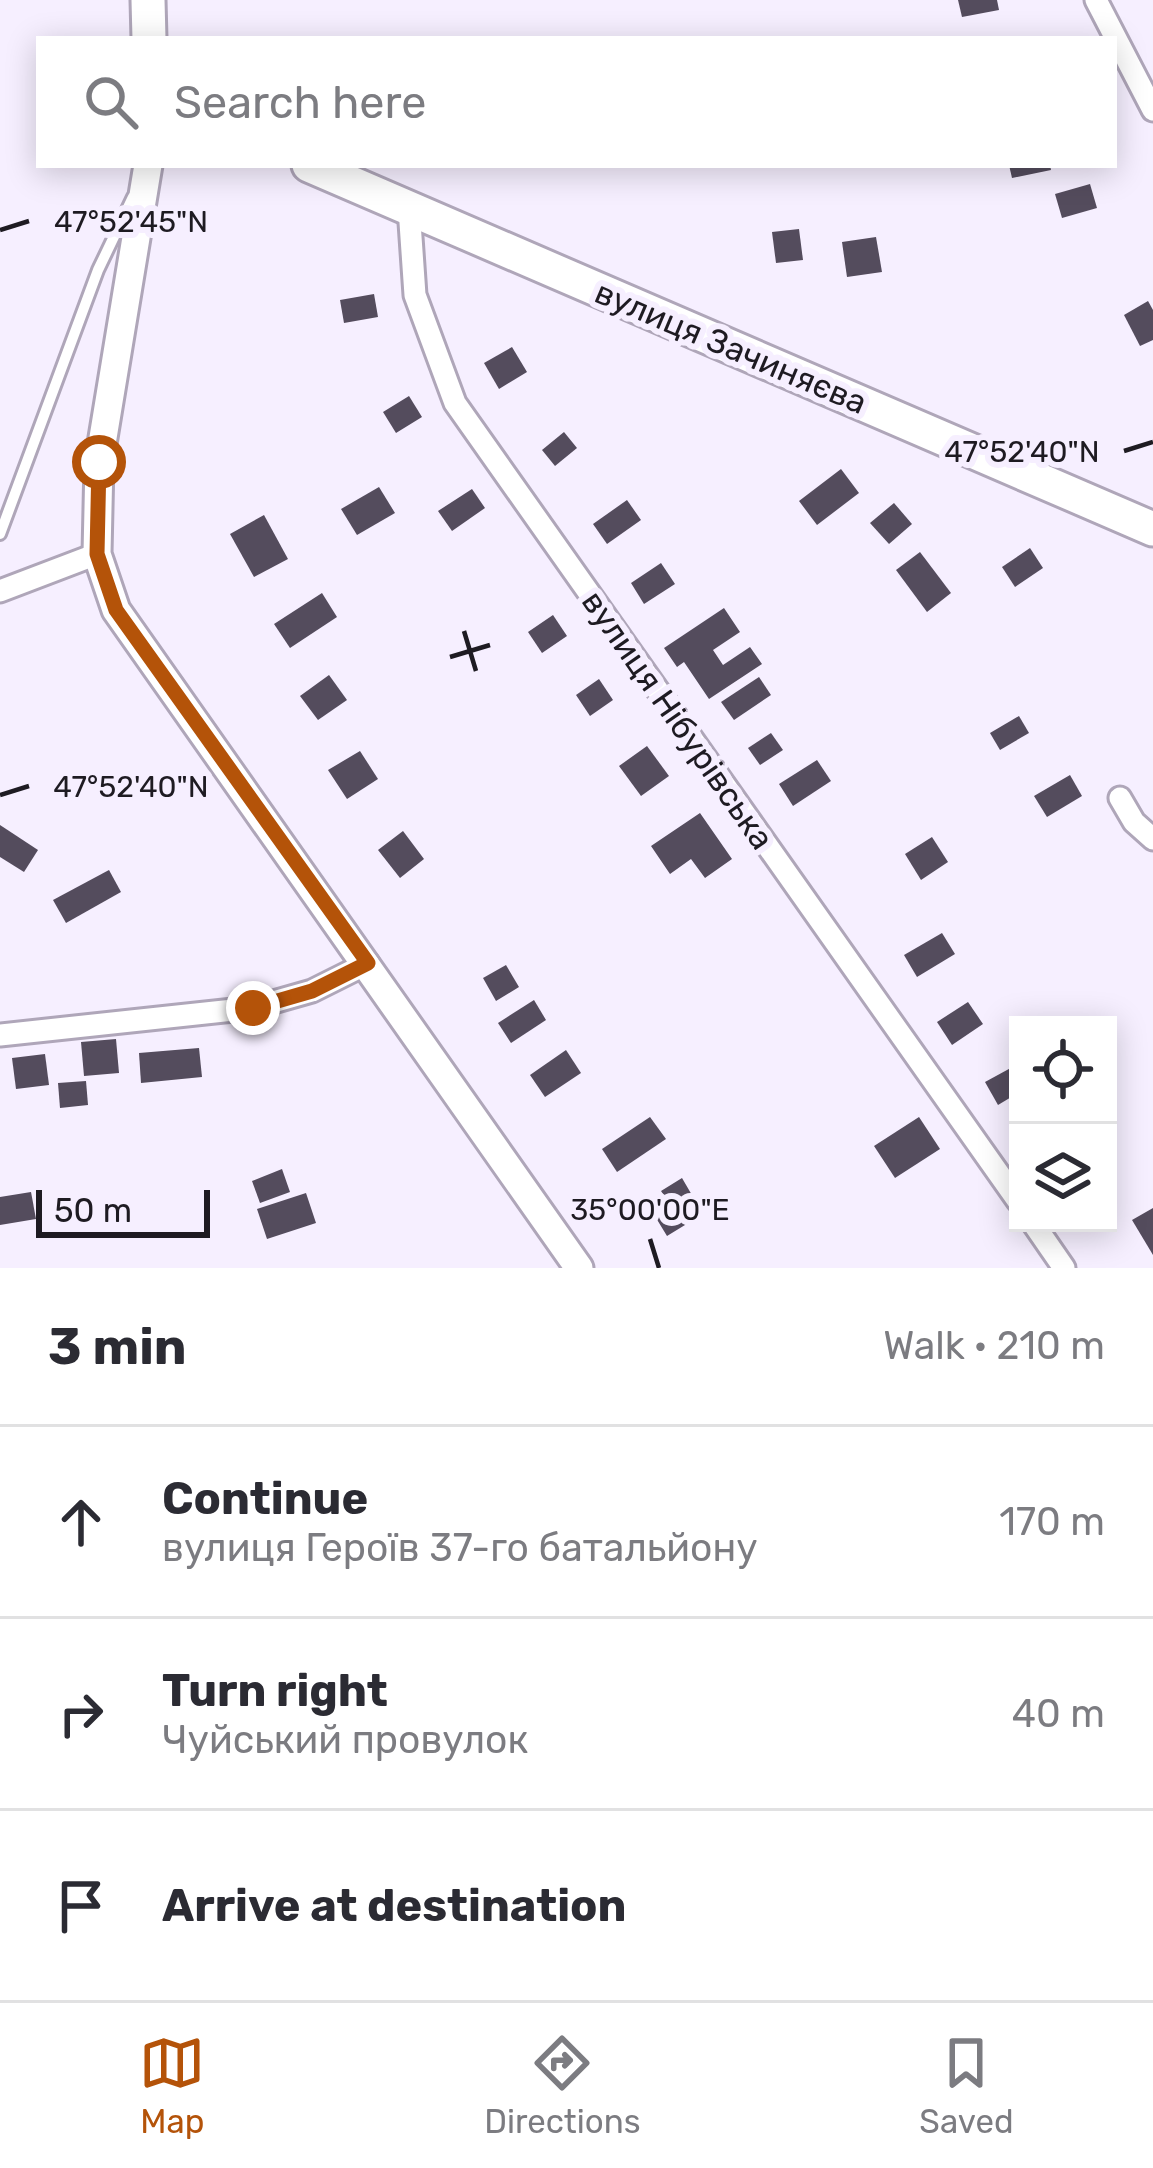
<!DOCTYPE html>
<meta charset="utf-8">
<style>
:root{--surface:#fff;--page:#f7f7f7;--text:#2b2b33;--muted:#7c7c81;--line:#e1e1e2;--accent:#b45309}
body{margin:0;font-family:Rubik,sans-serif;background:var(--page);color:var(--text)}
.controls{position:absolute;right:36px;bottom:36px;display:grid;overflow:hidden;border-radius:0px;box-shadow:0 6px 30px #0003}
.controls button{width:108px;height:108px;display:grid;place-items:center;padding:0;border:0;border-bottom:3px solid var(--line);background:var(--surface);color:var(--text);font:60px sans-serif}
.scale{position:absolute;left:36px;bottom:30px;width:174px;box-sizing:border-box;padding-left:12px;border:6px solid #1e1b22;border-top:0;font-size:33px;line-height:42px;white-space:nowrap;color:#1e1b22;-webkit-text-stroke:9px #f6efff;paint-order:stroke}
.stop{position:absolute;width:36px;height:36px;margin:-27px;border:9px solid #b45309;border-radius:50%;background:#fff}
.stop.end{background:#b45309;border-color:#fff;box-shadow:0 3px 12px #0008}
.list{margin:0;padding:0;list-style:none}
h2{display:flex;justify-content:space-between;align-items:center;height:156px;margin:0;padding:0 48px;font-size:51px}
h2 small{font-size:39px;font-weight:400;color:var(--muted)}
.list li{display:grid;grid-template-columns:78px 1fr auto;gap:36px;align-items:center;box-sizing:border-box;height:192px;padding:0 48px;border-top:3px solid var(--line)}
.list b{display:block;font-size:45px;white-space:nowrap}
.list p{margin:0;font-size:39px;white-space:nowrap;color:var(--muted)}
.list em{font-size:39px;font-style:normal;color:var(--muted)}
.icon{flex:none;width:66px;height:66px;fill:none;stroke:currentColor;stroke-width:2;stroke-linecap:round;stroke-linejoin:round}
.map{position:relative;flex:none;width:1153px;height:1268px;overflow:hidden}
.search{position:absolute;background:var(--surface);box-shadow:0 6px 30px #0003;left:36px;right:36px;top:36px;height:132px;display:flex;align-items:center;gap:30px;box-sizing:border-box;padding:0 42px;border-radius:0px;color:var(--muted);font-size:45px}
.sheet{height:732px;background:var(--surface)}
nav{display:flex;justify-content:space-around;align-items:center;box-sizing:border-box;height:168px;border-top:3px solid var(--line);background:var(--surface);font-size:33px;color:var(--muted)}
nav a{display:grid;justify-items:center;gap:6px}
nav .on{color:var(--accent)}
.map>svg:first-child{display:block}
.building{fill:#544c5d}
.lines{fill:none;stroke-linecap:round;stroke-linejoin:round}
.service-casing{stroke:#afa6b9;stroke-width:16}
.minor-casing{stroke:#afa6b9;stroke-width:27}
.tertiary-casing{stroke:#afa6b9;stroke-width:33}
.primary-casing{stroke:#afa6b9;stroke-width:39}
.service{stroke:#fff;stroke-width:10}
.minor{stroke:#fff;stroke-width:21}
.tertiary{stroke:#fff;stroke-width:27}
.primary{stroke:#fff;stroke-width:33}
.route{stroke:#b45309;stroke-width:15}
.ticks{fill:none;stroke:#1e1b22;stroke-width:4.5}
.labels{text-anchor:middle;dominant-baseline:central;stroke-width:12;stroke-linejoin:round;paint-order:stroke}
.street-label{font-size:33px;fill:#1e1b22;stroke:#f6efff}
.ticks-label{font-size:30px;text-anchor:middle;fill:#1e1b22;stroke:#f6efff;stroke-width:12;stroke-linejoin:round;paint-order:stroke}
</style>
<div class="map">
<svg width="1153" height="1268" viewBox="0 0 1153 1268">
<rect width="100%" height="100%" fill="#f6efff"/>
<g class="building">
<polygon points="958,0 997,0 999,10 962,17"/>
<polygon points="1009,165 1050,165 1051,170 1012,178"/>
<polygon points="1090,184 1097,208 1062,218 1055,194"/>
<polygon points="799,229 803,260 776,263 772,232"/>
<polygon points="876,237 882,272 847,277 842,242"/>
<polygon points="374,294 378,317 344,323 340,300"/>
<polygon points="1148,301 1153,310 1153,340 1140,346 1124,315"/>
<polygon points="512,347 527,372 499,389 484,363"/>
<polygon points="409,396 422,417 396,433 383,412"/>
<polygon points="564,432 577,448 555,466 542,450"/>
<polygon points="841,469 859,493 817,525 799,501"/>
<polygon points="379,487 395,513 357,535 341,509"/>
<polygon points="472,489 485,508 452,531 438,511"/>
<polygon points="627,500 641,520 607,544 593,524"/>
<polygon points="894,503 912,524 889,544 870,523"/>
<polygon points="264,515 288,559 254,577 230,534"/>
<polygon points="1030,548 1043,568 1015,587 1002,567"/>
<polygon points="920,552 951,593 927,612 896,570"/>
<polygon points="661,563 675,584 644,604 631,583"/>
<polygon points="322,593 337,617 290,648 274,624"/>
<polygon points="724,608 740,632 713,650 723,665 750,647 762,664 709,699 684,662 677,667 664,648"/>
<polygon points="553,615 567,636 542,653 528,632"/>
<polygon points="329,675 347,700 318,720 300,696"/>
<polygon points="759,677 771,695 734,720 721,702"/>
<polygon points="599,679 613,700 590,716 576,695"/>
<polygon points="1019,716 1029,733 1000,750 990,733"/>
<polygon points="771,733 783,750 760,765 748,748"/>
<polygon points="647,746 669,776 641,796 619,766"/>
<polygon points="360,751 378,779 347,799 328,770"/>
<polygon points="817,760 831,781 793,806 779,784"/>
<polygon points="1070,775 1082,796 1047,817 1034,796"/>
<polygon points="700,813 732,859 705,878 691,859 670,874 651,846"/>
<polygon points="0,825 38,850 24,872 0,857"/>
<polygon points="403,831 424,859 400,878 378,850"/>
<polygon points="932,837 948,862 921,880 905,854"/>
<polygon points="109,870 121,892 66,923 53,900"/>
<polygon points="942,933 955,954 917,977 904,955"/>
<polygon points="506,965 519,987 496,1001 483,978"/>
<polygon points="534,1000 546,1020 511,1043 498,1023"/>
<polygon points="968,1002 983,1024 952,1045 937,1022"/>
<polygon points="116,1039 119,1073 84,1076 81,1042"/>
<polygon points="199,1048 202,1077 141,1083 139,1053"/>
<polygon points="566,1050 581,1073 545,1097 530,1075"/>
<polygon points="45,1054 49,1085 16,1089 12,1058"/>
<polygon points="1018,1064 1018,1093 998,1105 985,1082"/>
<polygon points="86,1081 88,1105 60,1108 58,1083"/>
<polygon points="650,1117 666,1139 617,1172 602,1149"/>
<polygon points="919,1117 940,1149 895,1178 874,1146"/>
<polygon points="282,1169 290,1192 260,1203 252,1181"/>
<polygon points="682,1178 703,1214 667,1236 653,1213 669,1203 661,1191"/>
<polygon points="31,1192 36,1219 0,1225 0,1197"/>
<polygon points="306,1193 316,1223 267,1239 257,1209"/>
<polygon points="1153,1208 1153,1255 1132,1220"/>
</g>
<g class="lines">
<g class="service-casing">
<polyline id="service" points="0,534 98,270 133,197"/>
</g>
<g class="minor-casing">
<g id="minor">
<polyline points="1096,0 1153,110"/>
<polyline points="409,208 415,295 455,403 1018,1201"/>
<polyline points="0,591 97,554"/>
<polyline points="1120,798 1134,822 1153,839"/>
<polyline points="0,1035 252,1008 312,991 368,963"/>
<polyline points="1033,1223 1064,1268"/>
</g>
</g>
<g class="tertiary-casing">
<polyline id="tertiary" points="148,165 99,462 97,554 116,610 579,1268"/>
</g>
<g class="primary-casing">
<g id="primary">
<polyline points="148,0 149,39"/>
<polyline points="309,165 1153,529"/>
</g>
</g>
<use href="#service" class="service"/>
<use href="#minor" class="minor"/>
<use href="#tertiary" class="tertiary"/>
<use href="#primary" class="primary"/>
</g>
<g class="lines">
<polyline class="route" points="99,462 97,554 116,610 368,963 312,991 253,1008"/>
</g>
<path class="ticks" d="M0 230 29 221M1124 451 1153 442M464 631 476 671M450 657 490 645M0 795 29 786M650 1239 659 1268"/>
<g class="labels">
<g class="street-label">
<text transform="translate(731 347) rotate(23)">вулиця Зачиняєва</text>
<text transform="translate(678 720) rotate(55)">вулиця Нібурівська</text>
</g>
</g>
<g class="ticks-label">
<text x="131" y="232">47°52'45"N</text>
<text x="1022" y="462">47°52'40"N</text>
<text x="131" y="797">47°52'40"N</text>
<text x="650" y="1220">35°00'00"E</text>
</g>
</svg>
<div class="controls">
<button><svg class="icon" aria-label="locate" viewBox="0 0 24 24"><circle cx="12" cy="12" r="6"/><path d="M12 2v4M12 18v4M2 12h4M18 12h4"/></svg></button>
<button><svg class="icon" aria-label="layers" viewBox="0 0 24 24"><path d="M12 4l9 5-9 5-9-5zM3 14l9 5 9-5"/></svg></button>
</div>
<div class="scale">50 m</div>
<div class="stop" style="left:99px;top:462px"></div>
<div class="stop end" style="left:253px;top:1008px"></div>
<div class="search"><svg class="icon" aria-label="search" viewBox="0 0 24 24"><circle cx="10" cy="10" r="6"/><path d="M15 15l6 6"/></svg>Search here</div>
</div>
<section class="sheet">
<h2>3 min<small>Walk · 210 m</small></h2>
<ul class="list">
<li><svg class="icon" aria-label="ahead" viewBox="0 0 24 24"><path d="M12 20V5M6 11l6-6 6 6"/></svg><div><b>Continue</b><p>вулиця Героїв 37-го батальйону</p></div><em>170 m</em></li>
<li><svg class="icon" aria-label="right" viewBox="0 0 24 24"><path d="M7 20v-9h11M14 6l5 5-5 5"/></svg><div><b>Turn right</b><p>Чуйський провулок</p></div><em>40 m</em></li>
<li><svg class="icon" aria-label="arrive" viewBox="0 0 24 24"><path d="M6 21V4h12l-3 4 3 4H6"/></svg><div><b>Arrive at destination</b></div></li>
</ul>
</section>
<nav>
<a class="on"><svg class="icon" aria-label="map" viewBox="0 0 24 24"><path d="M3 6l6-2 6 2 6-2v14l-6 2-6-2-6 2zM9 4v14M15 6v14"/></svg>Map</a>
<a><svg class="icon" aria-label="directions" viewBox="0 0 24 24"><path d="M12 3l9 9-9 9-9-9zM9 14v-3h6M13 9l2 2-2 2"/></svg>Directions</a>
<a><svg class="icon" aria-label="saved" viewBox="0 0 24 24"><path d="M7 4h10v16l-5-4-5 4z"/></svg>Saved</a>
</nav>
